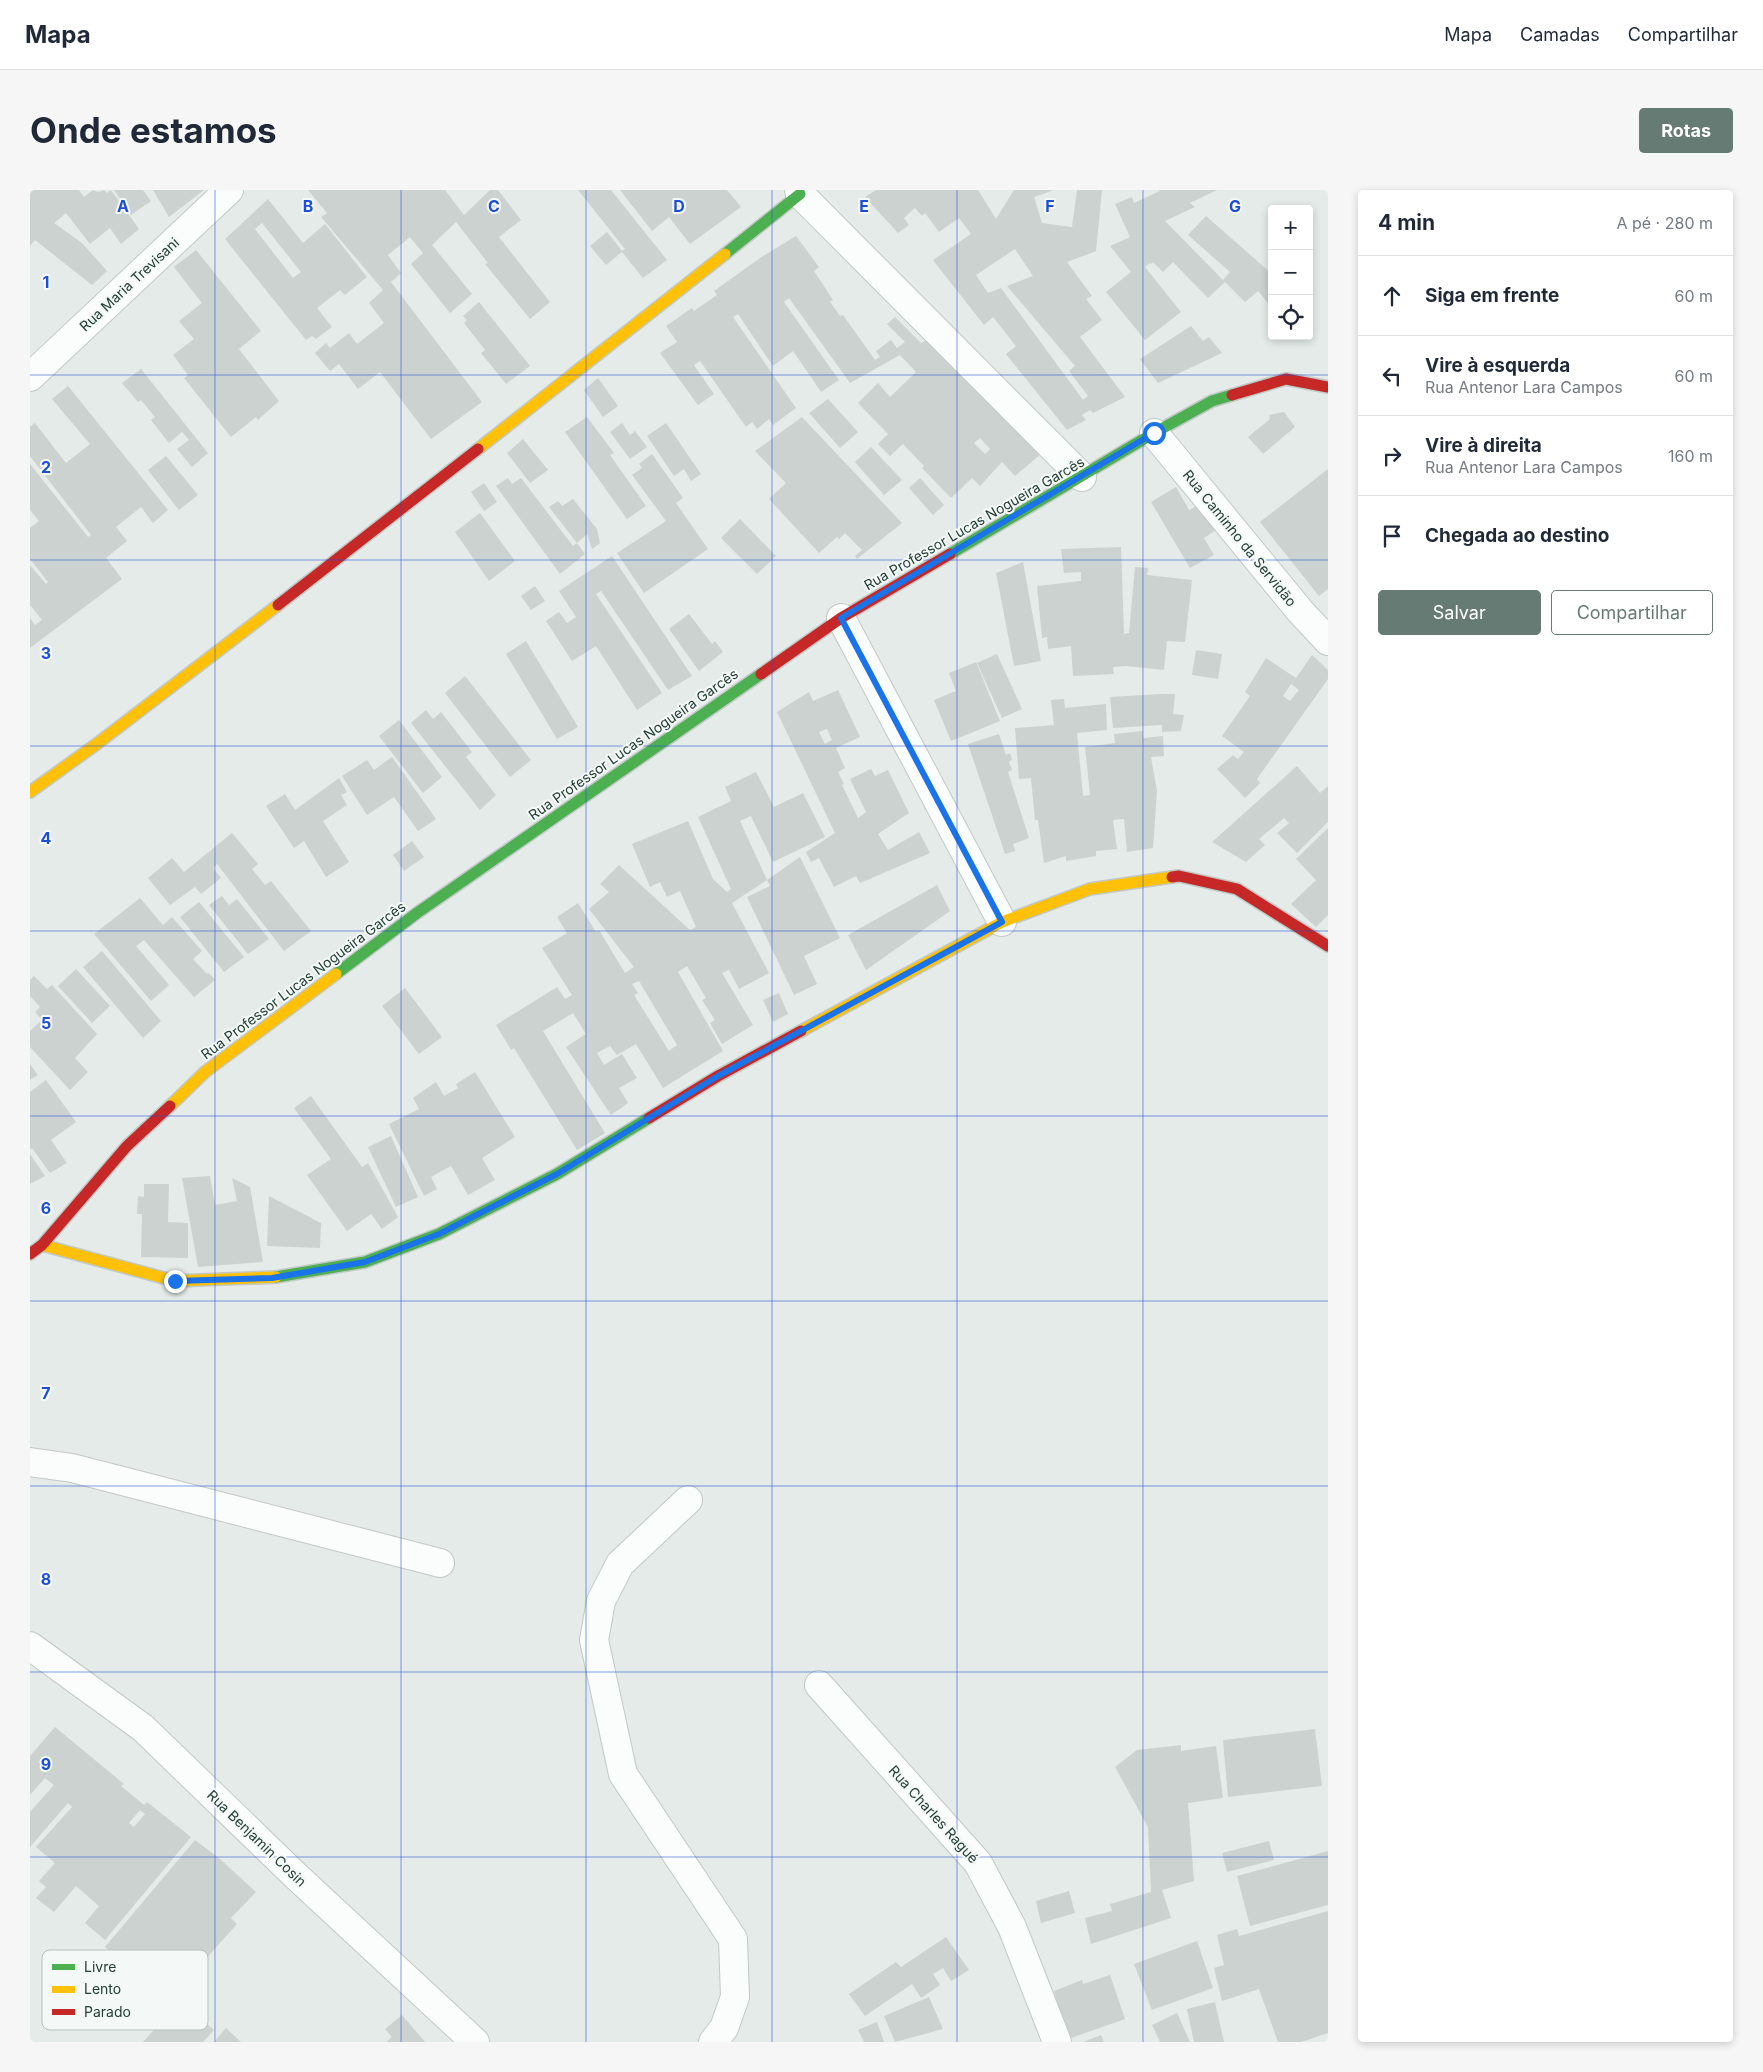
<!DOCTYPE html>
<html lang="pt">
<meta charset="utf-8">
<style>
:root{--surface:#fff;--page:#f6f6f7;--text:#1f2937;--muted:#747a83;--line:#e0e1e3;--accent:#677b75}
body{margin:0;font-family:Inter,sans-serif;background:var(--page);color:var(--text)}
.controls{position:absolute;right:15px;top:15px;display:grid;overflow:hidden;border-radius:5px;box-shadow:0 2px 8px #0003}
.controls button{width:45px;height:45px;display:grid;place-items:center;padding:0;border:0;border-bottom:1px solid var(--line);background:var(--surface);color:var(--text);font:25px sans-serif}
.stop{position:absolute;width:15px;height:15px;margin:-11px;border:4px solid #1a73e8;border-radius:50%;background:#fff}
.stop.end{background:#1a73e8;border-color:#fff;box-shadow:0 1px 5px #0008}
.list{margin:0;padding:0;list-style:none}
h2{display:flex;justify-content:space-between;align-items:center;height:65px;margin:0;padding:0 20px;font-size:21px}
h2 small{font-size:16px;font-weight:400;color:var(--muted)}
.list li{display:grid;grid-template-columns:32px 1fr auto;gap:15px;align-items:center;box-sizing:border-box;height:80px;padding:0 20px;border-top:1px solid var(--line)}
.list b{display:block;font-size:19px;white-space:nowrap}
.list p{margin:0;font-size:16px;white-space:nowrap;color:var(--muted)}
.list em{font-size:16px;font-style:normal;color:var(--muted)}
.actions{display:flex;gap:10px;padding:15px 20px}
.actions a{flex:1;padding:11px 0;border:1px solid var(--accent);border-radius:5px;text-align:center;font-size:18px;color:var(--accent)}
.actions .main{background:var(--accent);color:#fff}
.icon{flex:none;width:28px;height:28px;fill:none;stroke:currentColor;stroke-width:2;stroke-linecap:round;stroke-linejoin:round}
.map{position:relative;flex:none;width:1298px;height:1852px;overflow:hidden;border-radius:5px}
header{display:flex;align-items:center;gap:30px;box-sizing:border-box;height:70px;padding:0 25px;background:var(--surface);border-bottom:1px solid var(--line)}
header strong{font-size:24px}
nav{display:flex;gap:28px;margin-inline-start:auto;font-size:18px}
.intro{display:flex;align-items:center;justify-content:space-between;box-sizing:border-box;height:120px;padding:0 30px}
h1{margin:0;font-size:35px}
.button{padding:12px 22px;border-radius:5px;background:var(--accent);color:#fff;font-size:18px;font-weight:700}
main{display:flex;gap:30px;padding:0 30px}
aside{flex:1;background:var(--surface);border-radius:5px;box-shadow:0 2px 8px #0003}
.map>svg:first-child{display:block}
.building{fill:#ccd2d0;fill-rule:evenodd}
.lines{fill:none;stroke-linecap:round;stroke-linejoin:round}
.street-casing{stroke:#c2c8c5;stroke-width:30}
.fast-casing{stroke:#c1c9c6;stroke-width:14}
.slow-casing{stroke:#c1c9c6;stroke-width:14}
.jam-casing{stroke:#c1c9c6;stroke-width:14}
.street{stroke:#fbfcfc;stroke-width:28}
.fast{stroke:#4caf50;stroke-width:11}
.slow{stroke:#ffc107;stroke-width:11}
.jam{stroke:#c62828;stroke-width:11}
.route{stroke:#1a73e8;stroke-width:6}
.grid{fill:none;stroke:#1d4ed8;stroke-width:1;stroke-opacity:0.55}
.labels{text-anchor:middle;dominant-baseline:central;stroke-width:4;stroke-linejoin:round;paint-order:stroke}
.street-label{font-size:14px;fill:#233e37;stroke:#f4f9f7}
.key{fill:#f4f9f7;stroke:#b5c1bd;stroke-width:1}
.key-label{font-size:14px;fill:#233e37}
.grid-label{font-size:16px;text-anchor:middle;font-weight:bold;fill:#1d4ed8;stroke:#f4f9f7;stroke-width:4;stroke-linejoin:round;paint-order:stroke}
</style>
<header>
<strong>Mapa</strong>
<nav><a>Mapa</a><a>Camadas</a><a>Compartilhar</a></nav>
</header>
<div class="intro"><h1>Onde estamos</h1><a class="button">Rotas</a></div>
<main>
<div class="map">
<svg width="1298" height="1852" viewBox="0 0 1298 1852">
<rect width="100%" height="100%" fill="#e5ebe8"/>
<g class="building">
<polygon points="0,0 49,0 54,7 63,0 68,2 74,0 77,3 81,0 109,39 91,54 80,38 60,54 36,23 24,33 52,53 77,81 62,95 5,50 0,56"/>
<polygon points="84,0 113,0 121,11 101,25"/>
<polygon points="123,0 174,0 139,27"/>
<polygon points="278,0 415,0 434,25 460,0 468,0 491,30 469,47 520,112 500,129 455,74 458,73 426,32 402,55 442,104 420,123 381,74 393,63 380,47 358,65 371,83 361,92 452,212 401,249 350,182 328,199 309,174 300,181 285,163 296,153 300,158 319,143 327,154 354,133 339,113 353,100 291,27 297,23"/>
<polygon points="548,0 581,0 637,70 613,88 592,62 576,75 560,56 577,42 592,61 595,59"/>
<polygon points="590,0 697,0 711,17 660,54 639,27 622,41"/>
<path d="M846 0H948L966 29 984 0H1024L1004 7 1012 33 1042 37 1047 0H1072L1066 61 1037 72 1062 106 1056 109 1072 130 1050 147 1095 207 1063 223 1060 220 1052 225 1056 230 1037 240 976 164 986 156 963 127 954 135 903 70 941 44 929 28 909 42 895 23 892 26 885 18 874 28 879 35 868 43 835 7ZM985 59 1003 86 977 96 1045 176 1039 181 1058 206 1053 210 971 98 958 103 946 85Z"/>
<polygon points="1129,0 1187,0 1160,13 1165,17 1135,31 1193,90 1200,82 1158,45 1176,26 1242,84 1242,118 1228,101 1215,112 1195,92 1178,108 1143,72 1133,82 1123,72 1122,74 1120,73 1115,77 1151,122 1115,150 1076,102 1101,82 1080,56 1100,47 1085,14 1102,7 1104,13 1130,1"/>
<path d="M238 9 273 53 295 34 337 87 315 105 310 100 287 118 302 137 286 149 282 146 276 150 195 49ZM232 33 271 82 263 88 225 39Z"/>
<path d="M766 46 789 77 784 81 803 110 800 112 810 126 813 125 845 170 850 167 846 161 861 150 867 158 875 152 857 134 865 127 891 153 897 150 909 164 912 161 1012 263 985 286 972 272 950 296 942 288 921 308 892 278 894 276 873 254 860 266 848 254 858 244 828 213 848 193 860 207 886 182 870 165 820 193 759 108 754 112 809 190 791 202 763 161 743 176 708 124 703 127 766 218 743 235 739 229 727 239 722 232 716 237 670 171 664 175 684 204 668 215 630 163 647 152 636 136 662 118 664 121 687 105 684 101 730 68ZM950 248 960 259 955 264 944 253Z"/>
<polygon points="166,60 231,141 209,159 249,211 228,230 226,227 201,247 154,188 158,185 143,165 164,149 149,131 172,113 144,77"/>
<polygon points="449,112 500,176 476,194 451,163 455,160 434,133 437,130 433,126"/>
<polygon points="1161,136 1173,151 1179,147 1192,163 1128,193 1110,169"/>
<polygon points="111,179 178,263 162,277 147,259 159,250 152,242 139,253 121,230 125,227 111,210 108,212 92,193"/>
<polygon points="568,188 588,216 573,227 554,200"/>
<polygon points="38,196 138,320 123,333 111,317 86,337 97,351 76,368 92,389 0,458 0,428 5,435 12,430 0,415 0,375 16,394 18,392 0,369 0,338 9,331 0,320 0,274 58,347 61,345 0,266 0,237 5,233 36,273 60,254 22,209"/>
<polygon points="798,209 828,242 810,258 779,223"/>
<polygon points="1254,222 1265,237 1233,264 1218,247 1240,229 1239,225"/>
<polygon points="557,227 584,263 580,265 616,316 597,329 535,242"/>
<polygon points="772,227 872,333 827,369 825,366 832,360 815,343 809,349 807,347 789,363 739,309 756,293 725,261"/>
<polygon points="592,233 600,245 605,241 617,257 600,269 580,242"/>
<polygon points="636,233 671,284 661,291 654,279 644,286 617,246"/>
<polygon points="493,249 518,280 500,293 477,263"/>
<polygon points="841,257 872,290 854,305 825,272"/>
<polygon points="622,264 653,308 646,313 678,359 614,403 587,363 636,331 602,285 612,278 609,274"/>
<polygon points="136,266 168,305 149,320 118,280"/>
<polygon points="1298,279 1298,399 1289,406 1230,332"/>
<polygon points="478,288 482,294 491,288 543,356 547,353 555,364 530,384 466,296"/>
<polygon points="890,288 914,315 903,325 879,298"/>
<polygon points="454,293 467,312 454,321 441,302"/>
<polygon points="1146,297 1159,320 1172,313 1186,340 1174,348 1184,365 1160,378 1121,312"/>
<polygon points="543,309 567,339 570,353 562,359 557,344 547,353 519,317 528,311 532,316"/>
<polygon points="450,323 485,371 459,391 425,342"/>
<polygon points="710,329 746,366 727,384 691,348"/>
<polygon points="1091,357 1094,444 1099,443 1105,377 1118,378 1117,385 1162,390 1155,452 1137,451 1134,480 1096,476 1083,477 1084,484 1043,486 1041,456 1018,459 1017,447 1012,448 1007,396 1051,391 1051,382 1034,383 1031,359"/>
<polygon points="582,366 662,486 638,500 571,401 566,404 632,503 607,520 566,456 542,471 516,431 529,422 537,433 546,427 529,401"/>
<polygon points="993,372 1011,471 984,476 966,383"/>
<polygon points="505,396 515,411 501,420 491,406"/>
<polygon points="659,424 682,454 685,451 693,462 669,481 639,439"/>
<polygon points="496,451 548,537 527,549 476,464"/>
<polygon points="1166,460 1192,464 1188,489 1162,485"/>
<polygon points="967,464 992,519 972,528 947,473"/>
<path d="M1282 465 1298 480V489L1227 589 1230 593 1215 608 1187 579 1203 565 1208 569 1214 562 1192 546 1220 506 1215 502 1236 468 1266 488ZM1261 494 1269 500 1260 511 1253 506Z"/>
<polygon points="946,472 970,531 921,551 904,510 926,501 919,483"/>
<polygon points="435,486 501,570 480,587 415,503"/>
<path d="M808 500 830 547 806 558 815 578 808 582 814 594 812 595 828 628 836 622 820 589 841 579 845 586 858 580 879 623 848 644 858 660 889 642 900 663 830 693 826 686 804 697 789 668 781 672 776 662 805 643 747 522 779 502 783 511ZM797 539 802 550 795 554 789 542Z"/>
<polygon points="1131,504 1145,504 1143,524 1154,525 1151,541 1132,542 1132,535 1083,538 1080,507"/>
<polygon points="1034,509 1035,518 1076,514 1077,540 1047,543 1053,606 1060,605 1055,557 1085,553 1084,544 1113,541 1113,548 1133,546 1134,566 1121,567 1127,601 1123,658 1097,662 1094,629 1083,630 1087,659 1066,661 1066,666 1036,671 1036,666 1014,673 1008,630 1005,630 1001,588 989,589 985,538 1024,535 1021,510"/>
<polygon points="396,520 403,529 411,522 442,562 436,567 466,605 450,620 381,533"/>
<polygon points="369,530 412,587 393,603 349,546"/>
<polygon points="969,544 976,565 980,563 982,570 979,572 982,580 978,582 999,648 983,654 985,661 975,664 938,554"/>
<polygon points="362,567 406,629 388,641 364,607 337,625 312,586 337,570 344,580"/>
<polygon points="1267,576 1290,603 1298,596 1298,632 1267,663 1247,643 1259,633 1254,628 1229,649 1235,655 1216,672 1182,652"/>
<path d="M726 582 744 617 773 603 795 647 743 672 721 626 710 631 737 690 702 713 739 783 709 799 699 780 692 783 723 835 692 854 680 833 685 830 672 810 676 808 657 776 648 782 693 861 633 898 606 854 587 865 580 856 567 863 574 875 592 864 607 888 589 898 598 913 581 925 536 857 556 844 543 823 513 841 575 943 547 960 484 858 481 860 466 835 527 797 535 809 542 805 512 758 537 743 527 727 548 713 566 742 569 740 595 783 604 777 559 719 579 702 570 694 589 675 660 740 666 737 650 701 637 707 630 692 620 697 602 654 658 631 683 689 697 702 701 699 668 627 701 611 695 597ZM609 791 647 855 639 861 604 805 608 803 602 794Z"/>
<polygon points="309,588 317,602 311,605 317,615 293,631 319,672 296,687 274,651 264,658 236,616 255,604 265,620"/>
<polygon points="1298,638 1298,725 1286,737 1261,714 1286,690 1266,669"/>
<polygon points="202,643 228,674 222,679 235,695 241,691 281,741 254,761 187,674 183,678 191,688 171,704 165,697 140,715 118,688 142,668 154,682"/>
<polygon points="382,651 394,667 374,681 363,665"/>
<polygon points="770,667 810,748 774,766 787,794 764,805 717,707 740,696 737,690"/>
<polygon points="907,695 920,721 836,780 818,745"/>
<polygon points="192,706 199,715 207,709 239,749 218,764 179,715"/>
<polygon points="110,708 133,735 142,727 172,761 163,769 177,784 179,783 185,790 164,807 114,750 106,756 139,795 121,811 64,744"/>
<polygon points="169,712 214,767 194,782 150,727"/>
<polygon points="72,761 131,831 113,848 53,777"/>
<polygon points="46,779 80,816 62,833 28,796"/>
<polygon points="4,786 17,799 22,795 67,844 45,868 58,882 40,900 0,857 0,841 12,830 5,822 10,817 0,806 0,790"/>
<polygon points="375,798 412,847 389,864 352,816"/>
<polygon points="749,803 758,824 743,832 733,810"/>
<polygon points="0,874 8,885 0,890"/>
<polygon points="445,882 485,947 452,968 465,990 438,1005 421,976 401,987 407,999 394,1006 359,934 389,919 383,908 406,892 414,906 428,898 426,894"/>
<polygon points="16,890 46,932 21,950 37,973 20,983 2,958 0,960 0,902"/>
<polygon points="281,906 332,977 338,973 368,1027 352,1039 341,1024 317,1041 277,985 301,969 264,918"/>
<polygon points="361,946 388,1007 366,1017 338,957"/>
<polygon points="0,964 15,986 0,994"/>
<polygon points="180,986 185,1015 207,1011 202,988 220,997 233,1072 168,1077 152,988"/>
<polygon points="114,994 139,994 138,1032 158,1033 158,1068 111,1067 112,1024 107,1024 108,1006 114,1007"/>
<polygon points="239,1006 291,1033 290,1058 237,1056"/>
<path d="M25 1537 94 1594 91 1596 114 1615 117 1612 161 1647 75 1750 55 1733 69 1716 46 1696 24 1722 6 1708 16 1697 9 1691 25 1673 6 1657 42 1617 38 1613 0 1657V1622L24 1595 15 1588 0 1605V1566ZM110 1620 115 1624 104 1637 99 1633Z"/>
<polygon points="1285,1539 1292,1596 1198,1607 1193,1550"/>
<polygon points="1151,1555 1151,1561 1186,1556 1193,1608 1158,1613 1164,1691 1132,1700 1141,1728 1061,1754 1055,1728 1082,1721 1080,1714 1121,1702 1118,1637 1085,1577 1107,1560"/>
<polygon points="165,1650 190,1669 226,1702 201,1728 207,1734 124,1827 114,1818 124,1808 113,1798 99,1813 77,1793 95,1774 75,1757"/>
<polygon points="1239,1651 1244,1670 1197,1682 1192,1663"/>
<polygon points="1298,1661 1298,1715 1220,1736 1207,1686"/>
<polygon points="1039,1701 1045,1723 1011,1733 1006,1711"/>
<polygon points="1298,1721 1298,1843 1271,1852 1248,1852 1229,1799 1192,1811 1184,1778 1194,1775 1187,1745 1207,1739 1209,1746"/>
<polygon points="916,1747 939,1780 921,1791 913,1778 903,1784 910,1795 891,1808 882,1794 835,1826 819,1804 866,1772 871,1777"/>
<polygon points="1167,1751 1183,1798 1122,1820 1104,1774"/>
<polygon points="1080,1785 1095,1829 1038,1849 1024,1801 1052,1790 1053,1794"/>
<polygon points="899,1807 913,1839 865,1852 854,1826"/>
<polygon points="1185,1812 1194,1852 1164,1852 1157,1819"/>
<polygon points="147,1814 166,1831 169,1827 184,1840 173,1852 113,1852"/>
<polygon points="1147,1823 1160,1852 1130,1852 1122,1835"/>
<polygon points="372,1825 395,1852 356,1852 362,1847 355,1839"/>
<polygon points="847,1832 854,1852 834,1852 828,1840"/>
<polygon points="196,1838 211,1852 184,1852"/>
<polygon points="1071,1845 1074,1852 1053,1852"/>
</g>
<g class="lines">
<g class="street-casing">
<g id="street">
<polyline points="769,0 770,4 1052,287"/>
<polyline points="0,187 199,0"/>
<polyline points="1124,243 1270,421 1298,451"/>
<polyline points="811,428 972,732"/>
<polyline points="0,1272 42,1278 410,1373"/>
<polyline points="658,1310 590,1374 571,1411 564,1450 593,1584 703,1749 705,1807 694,1838 683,1852"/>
<polyline points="0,1456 113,1538 266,1686 445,1852"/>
<polyline points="789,1495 948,1673 982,1737 1027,1852"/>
</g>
</g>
<g class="fast-casing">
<g id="fast">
<polyline points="695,64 770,4"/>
<polyline points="920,364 1124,243 1182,211 1202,205"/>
<polyline points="306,784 387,723 731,484"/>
<polyline points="246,1087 335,1072 409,1044 527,984 619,928"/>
</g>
</g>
<g class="slow-casing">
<g id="slow">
<polyline points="448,259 695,64"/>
<polyline points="0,602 68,553 248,415"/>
<polyline points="771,841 972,732 1060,699 1142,687"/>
<polyline points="140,916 175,882 306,784"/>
<polyline points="12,1055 145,1091 246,1087"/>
</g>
</g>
<g class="jam-casing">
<g id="jam">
<polyline points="1202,205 1256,189 1298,197"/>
<polyline points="248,415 448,259"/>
<polyline points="731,484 811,428 920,364"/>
<polyline points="1142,687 1149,686 1207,699 1298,756"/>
<polyline points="619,928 688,886 771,841"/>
<polyline points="0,1064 12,1055 97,956 140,916"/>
</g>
</g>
<use href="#street" class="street"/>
<use href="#fast" class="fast"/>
<use href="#slow" class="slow"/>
<use href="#jam" class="jam"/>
</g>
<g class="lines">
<polyline class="route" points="145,1091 242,1088 335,1072 409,1044 527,984 688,886 972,732 811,428 1124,243"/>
</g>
<path class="grid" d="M185 0V1852M371 0V1852M556 0V1852M742 0V1852M927 0V1852M1113 0V1852M0 185H1298M0 370H1298M0 556H1298M0 741H1298M0 926H1298M0 1111H1298M0 1296H1298M0 1482H1298M0 1667H1298"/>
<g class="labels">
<g class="street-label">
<text transform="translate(99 94) rotate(-43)">Rua Maria Trevisani</text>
<text transform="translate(944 333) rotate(-30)">Rua Professor Lucas Nogueira Garcês</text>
<text transform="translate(1210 348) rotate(51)">Rua Caminho da Servidão</text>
<text transform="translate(603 554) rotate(-35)">Rua Professor Lucas Nogueira Garcês</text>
<text transform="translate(273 790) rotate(-37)">Rua Professor Lucas Nogueira Garcês</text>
<text transform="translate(904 1624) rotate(48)">Rua Charles Ragué</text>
<text transform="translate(227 1648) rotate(44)">Rua Benjamin Cosin</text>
</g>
</g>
<rect x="12" y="1760" width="166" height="80" rx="8" class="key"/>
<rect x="22" y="1774" width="23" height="6" fill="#4caf50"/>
<rect x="22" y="1796" width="23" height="7" fill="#ffc107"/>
<rect x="22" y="1819" width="23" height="6" fill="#c62828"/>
<g class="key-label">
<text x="54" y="1782">Livre</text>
<text x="54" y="1804">Lento</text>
<text x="54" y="1827">Parado</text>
</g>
<g class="grid-label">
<text x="93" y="22">A</text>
<text x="278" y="22">B</text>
<text x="464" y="22">C</text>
<text x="649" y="22">D</text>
<text x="834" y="22">E</text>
<text x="1020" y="22">F</text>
<text x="1205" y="22">G</text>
<text x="16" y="98">1</text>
<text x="16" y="283">2</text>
<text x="16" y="469">3</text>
<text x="16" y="654">4</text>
<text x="16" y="839">5</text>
<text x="16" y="1024">6</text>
<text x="16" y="1209">7</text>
<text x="16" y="1395">8</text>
<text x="16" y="1580">9</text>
</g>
</svg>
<div class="controls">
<button>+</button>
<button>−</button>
<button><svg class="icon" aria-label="locate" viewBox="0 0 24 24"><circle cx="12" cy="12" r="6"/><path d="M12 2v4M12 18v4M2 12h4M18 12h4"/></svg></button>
</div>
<div class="stop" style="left:1124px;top:243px"></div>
<div class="stop end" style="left:145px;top:1091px"></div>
</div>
<aside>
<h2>4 min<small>A pé · 280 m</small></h2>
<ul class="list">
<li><svg class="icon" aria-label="ahead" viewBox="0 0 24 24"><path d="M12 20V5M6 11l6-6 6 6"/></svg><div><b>Siga em frente</b></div><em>60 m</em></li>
<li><svg class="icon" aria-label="left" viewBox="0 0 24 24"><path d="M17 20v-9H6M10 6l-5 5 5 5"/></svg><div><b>Vire à esquerda</b><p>Rua Antenor Lara Campos</p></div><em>60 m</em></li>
<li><svg class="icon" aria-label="right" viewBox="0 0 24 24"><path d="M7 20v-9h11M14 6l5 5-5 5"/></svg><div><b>Vire à direita</b><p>Rua Antenor Lara Campos</p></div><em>160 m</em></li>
<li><svg class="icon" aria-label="arrive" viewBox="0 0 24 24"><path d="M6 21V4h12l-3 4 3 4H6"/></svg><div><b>Chegada ao destino</b></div></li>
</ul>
<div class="actions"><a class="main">Salvar</a><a>Compartilhar</a></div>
</aside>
</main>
